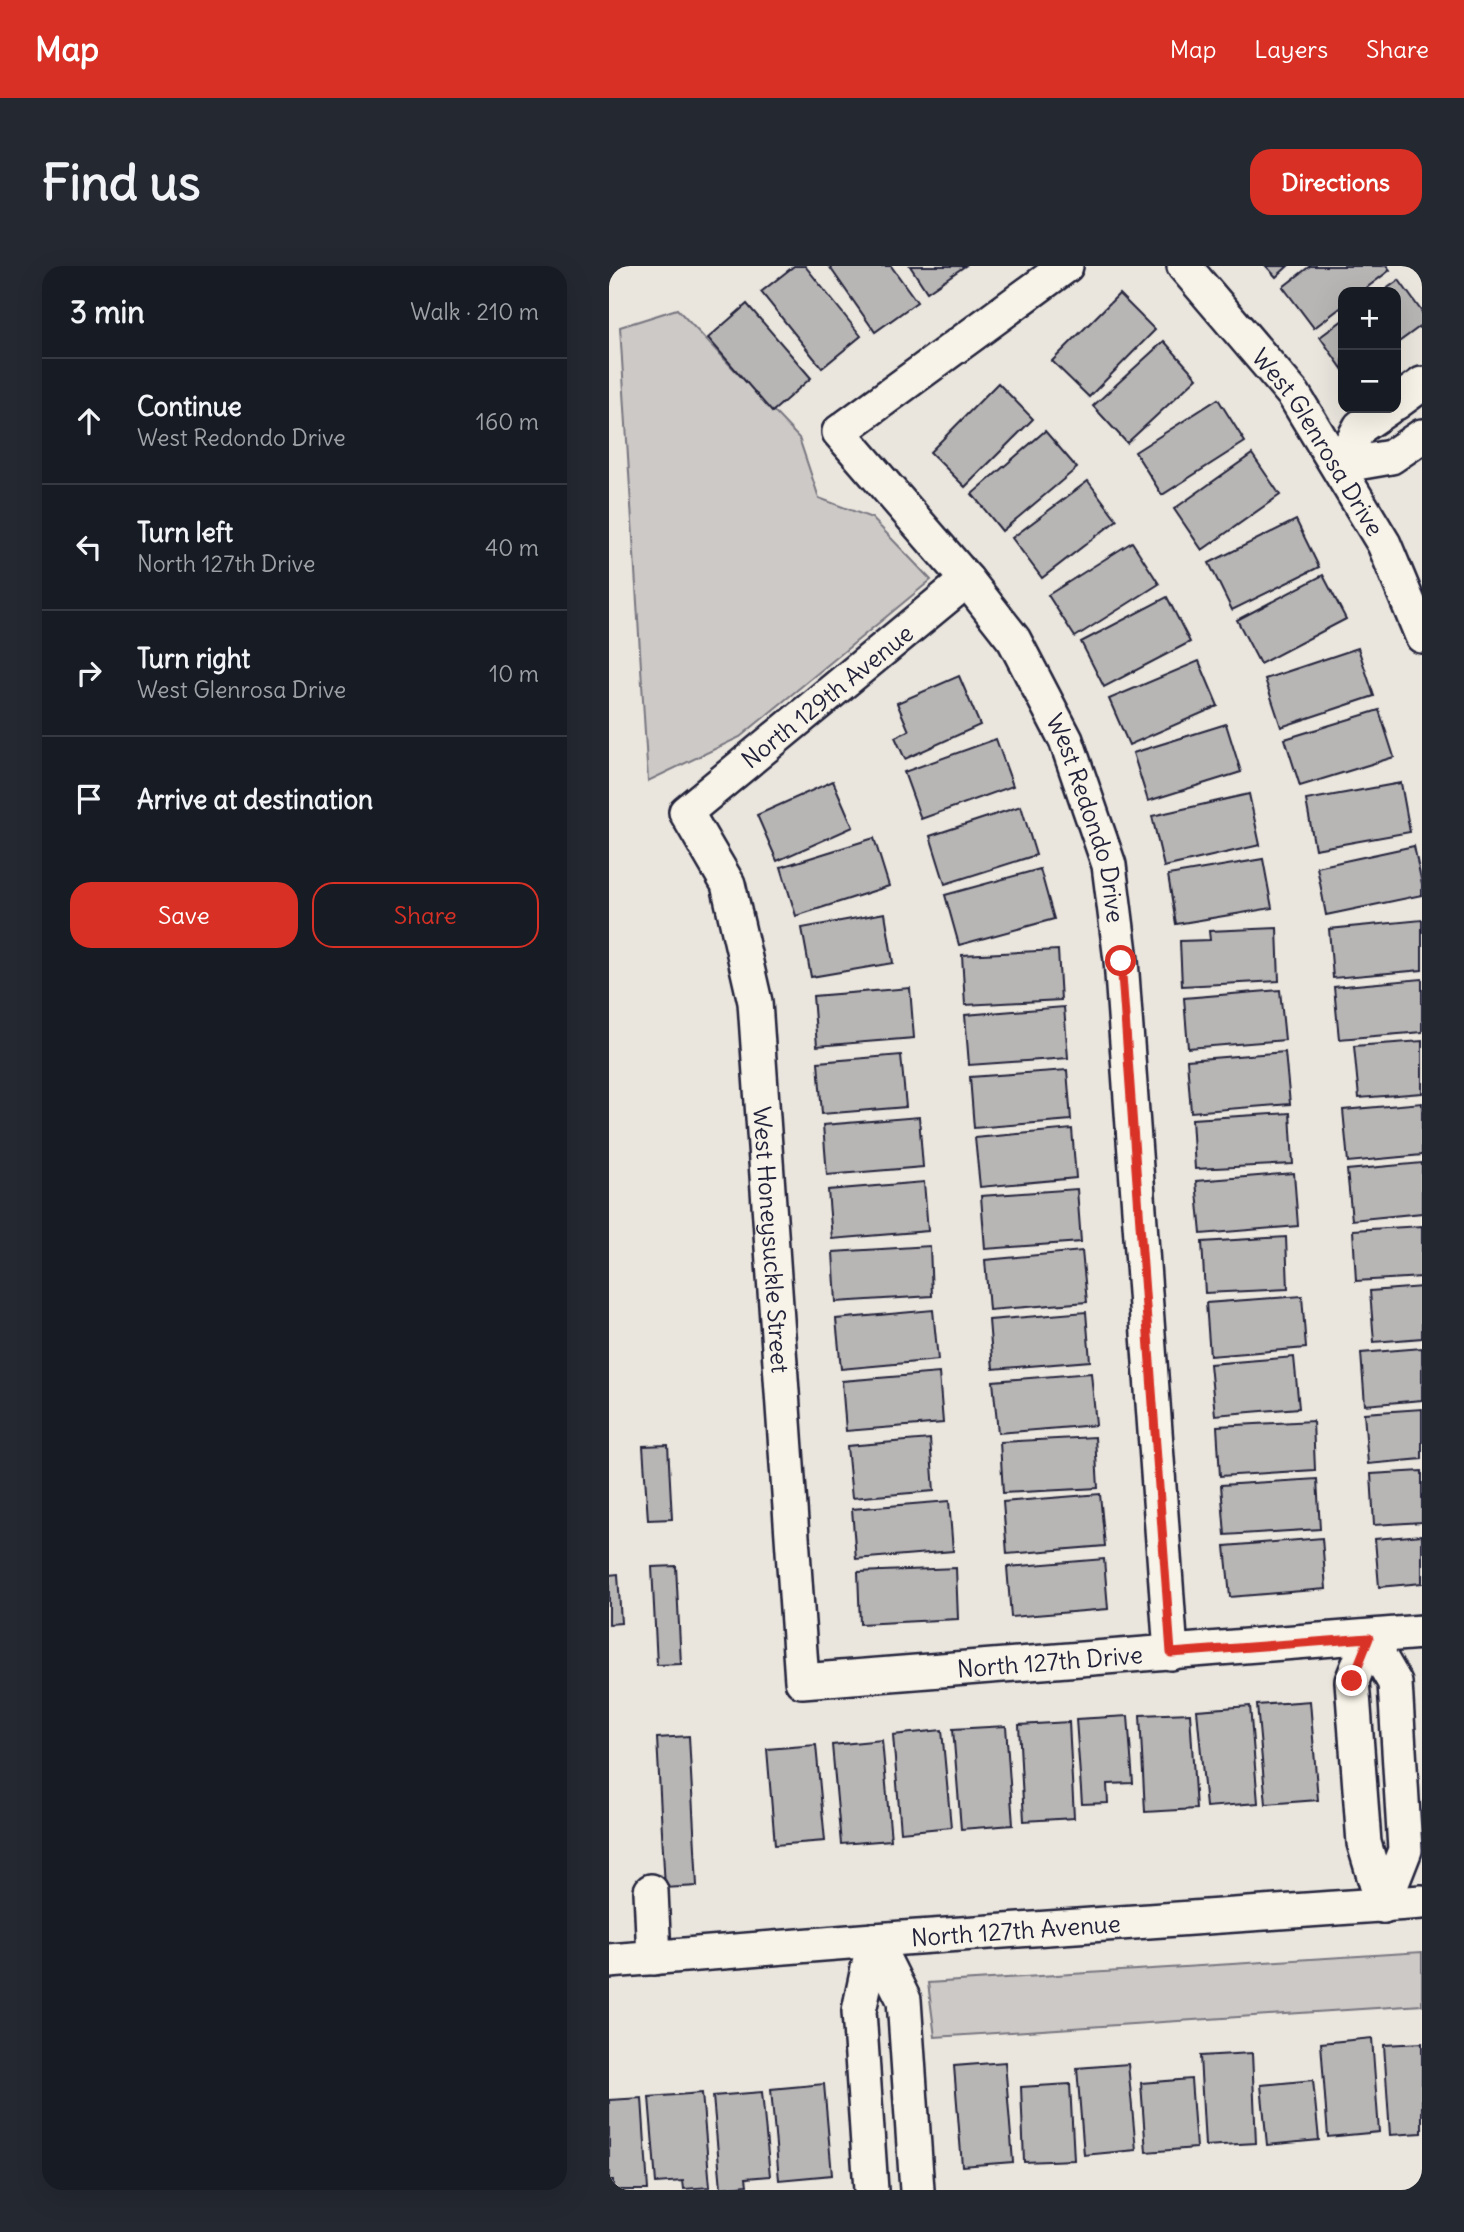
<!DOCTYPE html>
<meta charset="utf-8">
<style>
:root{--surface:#171b24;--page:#242831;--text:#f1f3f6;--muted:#9ea1a6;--line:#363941;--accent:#d93025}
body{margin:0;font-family:Delius,sans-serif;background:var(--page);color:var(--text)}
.controls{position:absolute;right:21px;top:21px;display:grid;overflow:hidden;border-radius:14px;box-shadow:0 7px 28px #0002}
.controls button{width:63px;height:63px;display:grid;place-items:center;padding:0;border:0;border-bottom:2px solid var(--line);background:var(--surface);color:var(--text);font:35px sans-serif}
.stop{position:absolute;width:21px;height:21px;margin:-16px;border:5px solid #d93025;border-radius:50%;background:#fff}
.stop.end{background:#d93025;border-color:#fff;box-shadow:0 2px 7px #0008}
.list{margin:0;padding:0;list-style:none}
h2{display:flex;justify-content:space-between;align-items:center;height:91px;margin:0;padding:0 28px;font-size:30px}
h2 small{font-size:23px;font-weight:400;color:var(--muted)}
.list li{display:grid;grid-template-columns:46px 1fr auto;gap:21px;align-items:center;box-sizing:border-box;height:126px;padding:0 28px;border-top:2px solid var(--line)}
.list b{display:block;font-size:26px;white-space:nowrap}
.list p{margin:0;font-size:23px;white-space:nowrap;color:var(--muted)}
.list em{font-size:23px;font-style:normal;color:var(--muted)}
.actions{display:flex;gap:14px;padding:21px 28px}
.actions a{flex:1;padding:16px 0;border:2px solid var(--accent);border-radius:21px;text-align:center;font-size:24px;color:var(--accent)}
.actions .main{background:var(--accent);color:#fff}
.icon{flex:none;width:38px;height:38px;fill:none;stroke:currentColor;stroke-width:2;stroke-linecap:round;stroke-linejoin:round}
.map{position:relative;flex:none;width:813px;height:1924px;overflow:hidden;border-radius:21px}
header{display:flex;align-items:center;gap:42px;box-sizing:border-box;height:98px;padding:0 35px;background:var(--accent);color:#fff}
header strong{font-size:33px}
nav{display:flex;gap:38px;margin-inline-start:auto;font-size:24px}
.intro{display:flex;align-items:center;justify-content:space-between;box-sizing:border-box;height:168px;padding:0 42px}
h1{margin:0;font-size:49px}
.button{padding:18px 32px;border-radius:21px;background:var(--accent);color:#fff;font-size:24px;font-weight:700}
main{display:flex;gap:42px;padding:0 42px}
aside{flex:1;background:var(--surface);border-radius:21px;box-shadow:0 7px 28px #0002}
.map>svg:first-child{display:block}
.green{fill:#cdc9c6;stroke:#787680;stroke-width:2}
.building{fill:#b8b6b5;stroke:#22223b;stroke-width:2}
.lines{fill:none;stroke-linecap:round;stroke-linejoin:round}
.minor-casing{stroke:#22223b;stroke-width:38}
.minor{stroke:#f7f3e8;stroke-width:33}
.route{stroke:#d93025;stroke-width:9}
.labels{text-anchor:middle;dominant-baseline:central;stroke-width:6;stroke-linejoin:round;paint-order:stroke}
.street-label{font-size:24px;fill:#22223b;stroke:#f7f3e8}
</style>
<header>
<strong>Map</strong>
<nav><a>Map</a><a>Layers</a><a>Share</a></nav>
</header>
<div class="intro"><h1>Find us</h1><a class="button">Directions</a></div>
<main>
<aside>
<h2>3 min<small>Walk · 210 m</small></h2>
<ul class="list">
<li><svg class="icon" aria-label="ahead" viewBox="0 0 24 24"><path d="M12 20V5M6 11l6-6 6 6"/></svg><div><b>Continue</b><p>West Redondo Drive</p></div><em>160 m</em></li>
<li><svg class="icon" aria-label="left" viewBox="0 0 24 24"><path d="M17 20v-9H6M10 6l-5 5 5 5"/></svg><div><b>Turn left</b><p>North 127th Drive</p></div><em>40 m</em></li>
<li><svg class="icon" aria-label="right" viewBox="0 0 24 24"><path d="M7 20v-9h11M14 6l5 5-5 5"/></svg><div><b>Turn right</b><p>West Glenrosa Drive</p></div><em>10 m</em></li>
<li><svg class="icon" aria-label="arrive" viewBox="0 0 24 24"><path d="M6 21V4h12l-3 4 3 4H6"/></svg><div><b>Arrive at destination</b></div></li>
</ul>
<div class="actions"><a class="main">Save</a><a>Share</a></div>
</aside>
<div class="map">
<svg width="813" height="1924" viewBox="0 0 813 1924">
<rect width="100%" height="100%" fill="#eae6de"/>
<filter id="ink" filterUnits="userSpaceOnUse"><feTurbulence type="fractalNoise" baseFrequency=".0143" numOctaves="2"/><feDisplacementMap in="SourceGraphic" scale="14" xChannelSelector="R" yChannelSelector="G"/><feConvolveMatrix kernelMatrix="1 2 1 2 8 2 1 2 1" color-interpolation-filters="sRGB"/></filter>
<g filter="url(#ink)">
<g class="green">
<polygon points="68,43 190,172 210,232 263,252 322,314 131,471 39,515 11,61"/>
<polygon points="813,1686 813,1739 326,1771 319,1717"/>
</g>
<g class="building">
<polygon points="185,0 196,0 252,70 213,102 152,26"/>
<polygon points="220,0 282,0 308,36 266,66"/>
<polygon points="301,0 356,0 318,26"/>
<polygon points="657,0 679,0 667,11"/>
<polygon points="701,0 778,0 781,4 752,26 734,26 734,40 705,62 674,21"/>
<polygon points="790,14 813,46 813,59 787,78 787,26 773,26"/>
<polygon points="510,28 546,64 480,131 443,95"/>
<polygon points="138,38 202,112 163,146 99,72"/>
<polygon points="734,54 734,104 711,71"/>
<polygon points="555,75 588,112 518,177 484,140"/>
<polygon points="389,117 424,153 356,221 321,186"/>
<polygon points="609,133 636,176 553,229 526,186"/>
<polygon points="436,165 468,202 393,265 363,228"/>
<polygon points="643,188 671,229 593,284 565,243"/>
<polygon points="479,215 508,254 433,312 403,272"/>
<polygon points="687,254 710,301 623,344 600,297"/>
<polygon points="523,276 550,318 466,371 439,329"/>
<polygon points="714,309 737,353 651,398 628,354"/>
<polygon points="558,331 581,376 495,421 472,376"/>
<polygon points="749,382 765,430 672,461 656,413"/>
<polygon points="590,395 609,440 520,479 500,433"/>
<polygon points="350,410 371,459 296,493 286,471 300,465 288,437"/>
<polygon points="770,444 785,491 691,520 676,473"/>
<polygon points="617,458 632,506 539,535 524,487"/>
<polygon points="387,473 404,520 312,553 295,506"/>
<polygon points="224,515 244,561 168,595 148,549"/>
<polygon points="792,517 801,566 706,583 697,534"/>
<polygon points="640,528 651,579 555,601 543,550"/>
<polygon points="412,540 427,589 336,618 321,570"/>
<polygon points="265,572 280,620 187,650 172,601"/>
<polygon points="805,580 813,618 813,629 717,649 708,601"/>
<polygon points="654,593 663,642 567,658 559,609"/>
<polygon points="431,603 445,653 350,679 336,629"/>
<polygon points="276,647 284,697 202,711 193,662"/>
<polygon points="813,654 813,704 724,712 720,663"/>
<polygon points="668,662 670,715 573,720 571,675 601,674 600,665"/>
<polygon points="449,684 452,734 356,739 353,689"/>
<polygon points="813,713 813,766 730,773 725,721"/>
<polygon points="301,722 305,772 208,780 204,730"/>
<polygon points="671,724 676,774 579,782 575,732"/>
<polygon points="455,741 459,792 360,799 356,749"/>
<polygon points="813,775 813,827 750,832 745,780"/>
<polygon points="676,786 681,838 582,846 578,794"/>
<polygon points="292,789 297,841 213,848 209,796"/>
<polygon points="458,804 462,854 365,862 361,811"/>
<polygon points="813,837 813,889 739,896 734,844"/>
<polygon points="681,847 684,898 586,903 583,853"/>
<polygon points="310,851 314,901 218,909 214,859"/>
<polygon points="463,863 467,912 371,921 366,872"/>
<polygon points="813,897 813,947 743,954 738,904"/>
<polygon points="685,907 689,960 592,968 587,915"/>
<polygon points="315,916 319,965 223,973 219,924"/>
<polygon points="468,923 472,976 376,983 372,930"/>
<polygon points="813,960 813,1011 747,1015 744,964"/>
<polygon points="677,971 679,1023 596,1027 593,976"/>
<polygon points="321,980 323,1030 227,1036 224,986"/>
<polygon points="473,985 478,1036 380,1044 376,994"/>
<polygon points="813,1021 813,1072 765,1076 761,1025"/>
<polygon points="693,1030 697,1082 601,1090 597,1037"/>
<polygon points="324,1044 329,1094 232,1103 227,1053"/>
<polygon points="477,1046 481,1095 384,1103 380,1054"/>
<polygon points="813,1082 813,1134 756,1139 752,1087"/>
<polygon points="685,1091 690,1142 606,1149 601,1098"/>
<polygon points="330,1107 334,1157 237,1165 233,1115"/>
<polygon points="482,1107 487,1159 389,1167 384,1115"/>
<polygon points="813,1143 813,1193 759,1198 755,1147"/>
<polygon points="704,1155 706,1204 611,1210 608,1160"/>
<polygon points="486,1171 489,1222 394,1227 391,1176"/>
<polygon points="321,1173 325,1225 243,1232 238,1180"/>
<polygon points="59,1179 63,1253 39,1254 34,1180"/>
<polygon points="813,1205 813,1256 765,1259 762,1208"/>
<polygon points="708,1213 711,1263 616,1269 612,1219"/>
<polygon points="491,1228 496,1280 398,1288 394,1236"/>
<polygon points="340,1235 344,1285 247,1293 243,1243"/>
<polygon points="813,1269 813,1317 770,1321 766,1273"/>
<polygon points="713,1272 717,1323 621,1331 616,1280"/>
<polygon points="495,1293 499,1343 402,1351 398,1301"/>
<polygon points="67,1300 72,1398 48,1399 43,1301"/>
<polygon points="347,1302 349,1353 251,1358 249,1306"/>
<polygon points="9,1308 12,1357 0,1358 0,1309"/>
<polygon points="701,1435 709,1534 657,1538 648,1439"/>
<polygon points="641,1440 649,1537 597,1541 588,1444"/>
<polygon points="581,1447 587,1543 536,1546 531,1449"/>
<polygon points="519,1450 524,1517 498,1518 499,1537 473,1538 467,1453"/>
<polygon points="460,1456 465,1552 415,1555 410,1459"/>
<polygon points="397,1460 404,1559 352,1563 344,1463"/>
<polygon points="333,1464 342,1561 292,1566 284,1469"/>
<polygon points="80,1470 88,1620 56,1622 48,1472"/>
<polygon points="273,1474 282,1574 232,1578 223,1479"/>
<polygon points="207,1479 216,1575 166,1579 158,1483"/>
<polygon points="763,1772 770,1866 719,1871 712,1777"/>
<polygon points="813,1777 813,1867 781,1869 775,1779"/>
<polygon points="643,1787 647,1877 596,1880 591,1790"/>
<polygon points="396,1796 404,1896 353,1900 345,1800"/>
<polygon points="519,1798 527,1884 475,1889 468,1802"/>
<polygon points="582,1813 587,1882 537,1886 532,1817"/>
<polygon points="704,1814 710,1874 658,1879 652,1819"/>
<polygon points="215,1818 223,1909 170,1914 162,1823"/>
<polygon points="461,1818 465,1894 415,1896 412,1821"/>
<polygon points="153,1826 161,1910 137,1912 138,1919 112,1922 104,1830"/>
<polygon points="93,1827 101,1921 75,1923 74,1915 47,1917 40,1831"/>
<polygon points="33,1832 39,1924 4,1924 4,1914 0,1914 0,1834"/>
</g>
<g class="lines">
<g class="minor-casing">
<g id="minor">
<path id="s1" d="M457 0 230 166 358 314 405 374 457 474 500 599 512 694 562 1387"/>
<path id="s2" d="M575 0 685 129 775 278 813 370"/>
<polyline points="787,137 813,118"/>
<polyline points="730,200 782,191 813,170"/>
<polyline points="730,200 751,161 779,142"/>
<path id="s3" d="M358 314 77 546 119 618 146 736 193 1415 813 1366"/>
<polyline points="760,1372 786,1417 796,1584 774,1640"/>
<polyline points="760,1372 743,1415 755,1577 774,1640"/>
<polyline points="42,1625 45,1692"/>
<polyline points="265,1674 295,1734 308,1924"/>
<path id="s4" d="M0 1695 265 1674 813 1636"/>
<polyline points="262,1924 250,1745 265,1674"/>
</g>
</g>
<use href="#minor" class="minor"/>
</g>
</g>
<g class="lines" filter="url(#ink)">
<polyline class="route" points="512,695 562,1387 760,1372 743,1415"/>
</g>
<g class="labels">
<g class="street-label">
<text stroke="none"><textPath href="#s2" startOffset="222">West Glenrosa Drive</textPath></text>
<text transform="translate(218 430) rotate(-39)">North 129th Avenue</text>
<text stroke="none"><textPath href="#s1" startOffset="747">West Redondo Drive</textPath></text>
<text stroke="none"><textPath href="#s3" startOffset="807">West Honeysuckle Street</textPath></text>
<text stroke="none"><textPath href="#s3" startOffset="1498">North 127th Drive</textPath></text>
<text stroke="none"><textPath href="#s4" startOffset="408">North 127th Avenue</textPath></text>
</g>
</g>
</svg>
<div class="controls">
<button>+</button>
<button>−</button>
</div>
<div class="stop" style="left:512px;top:695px"></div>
<div class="stop end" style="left:743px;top:1415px"></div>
</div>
</main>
